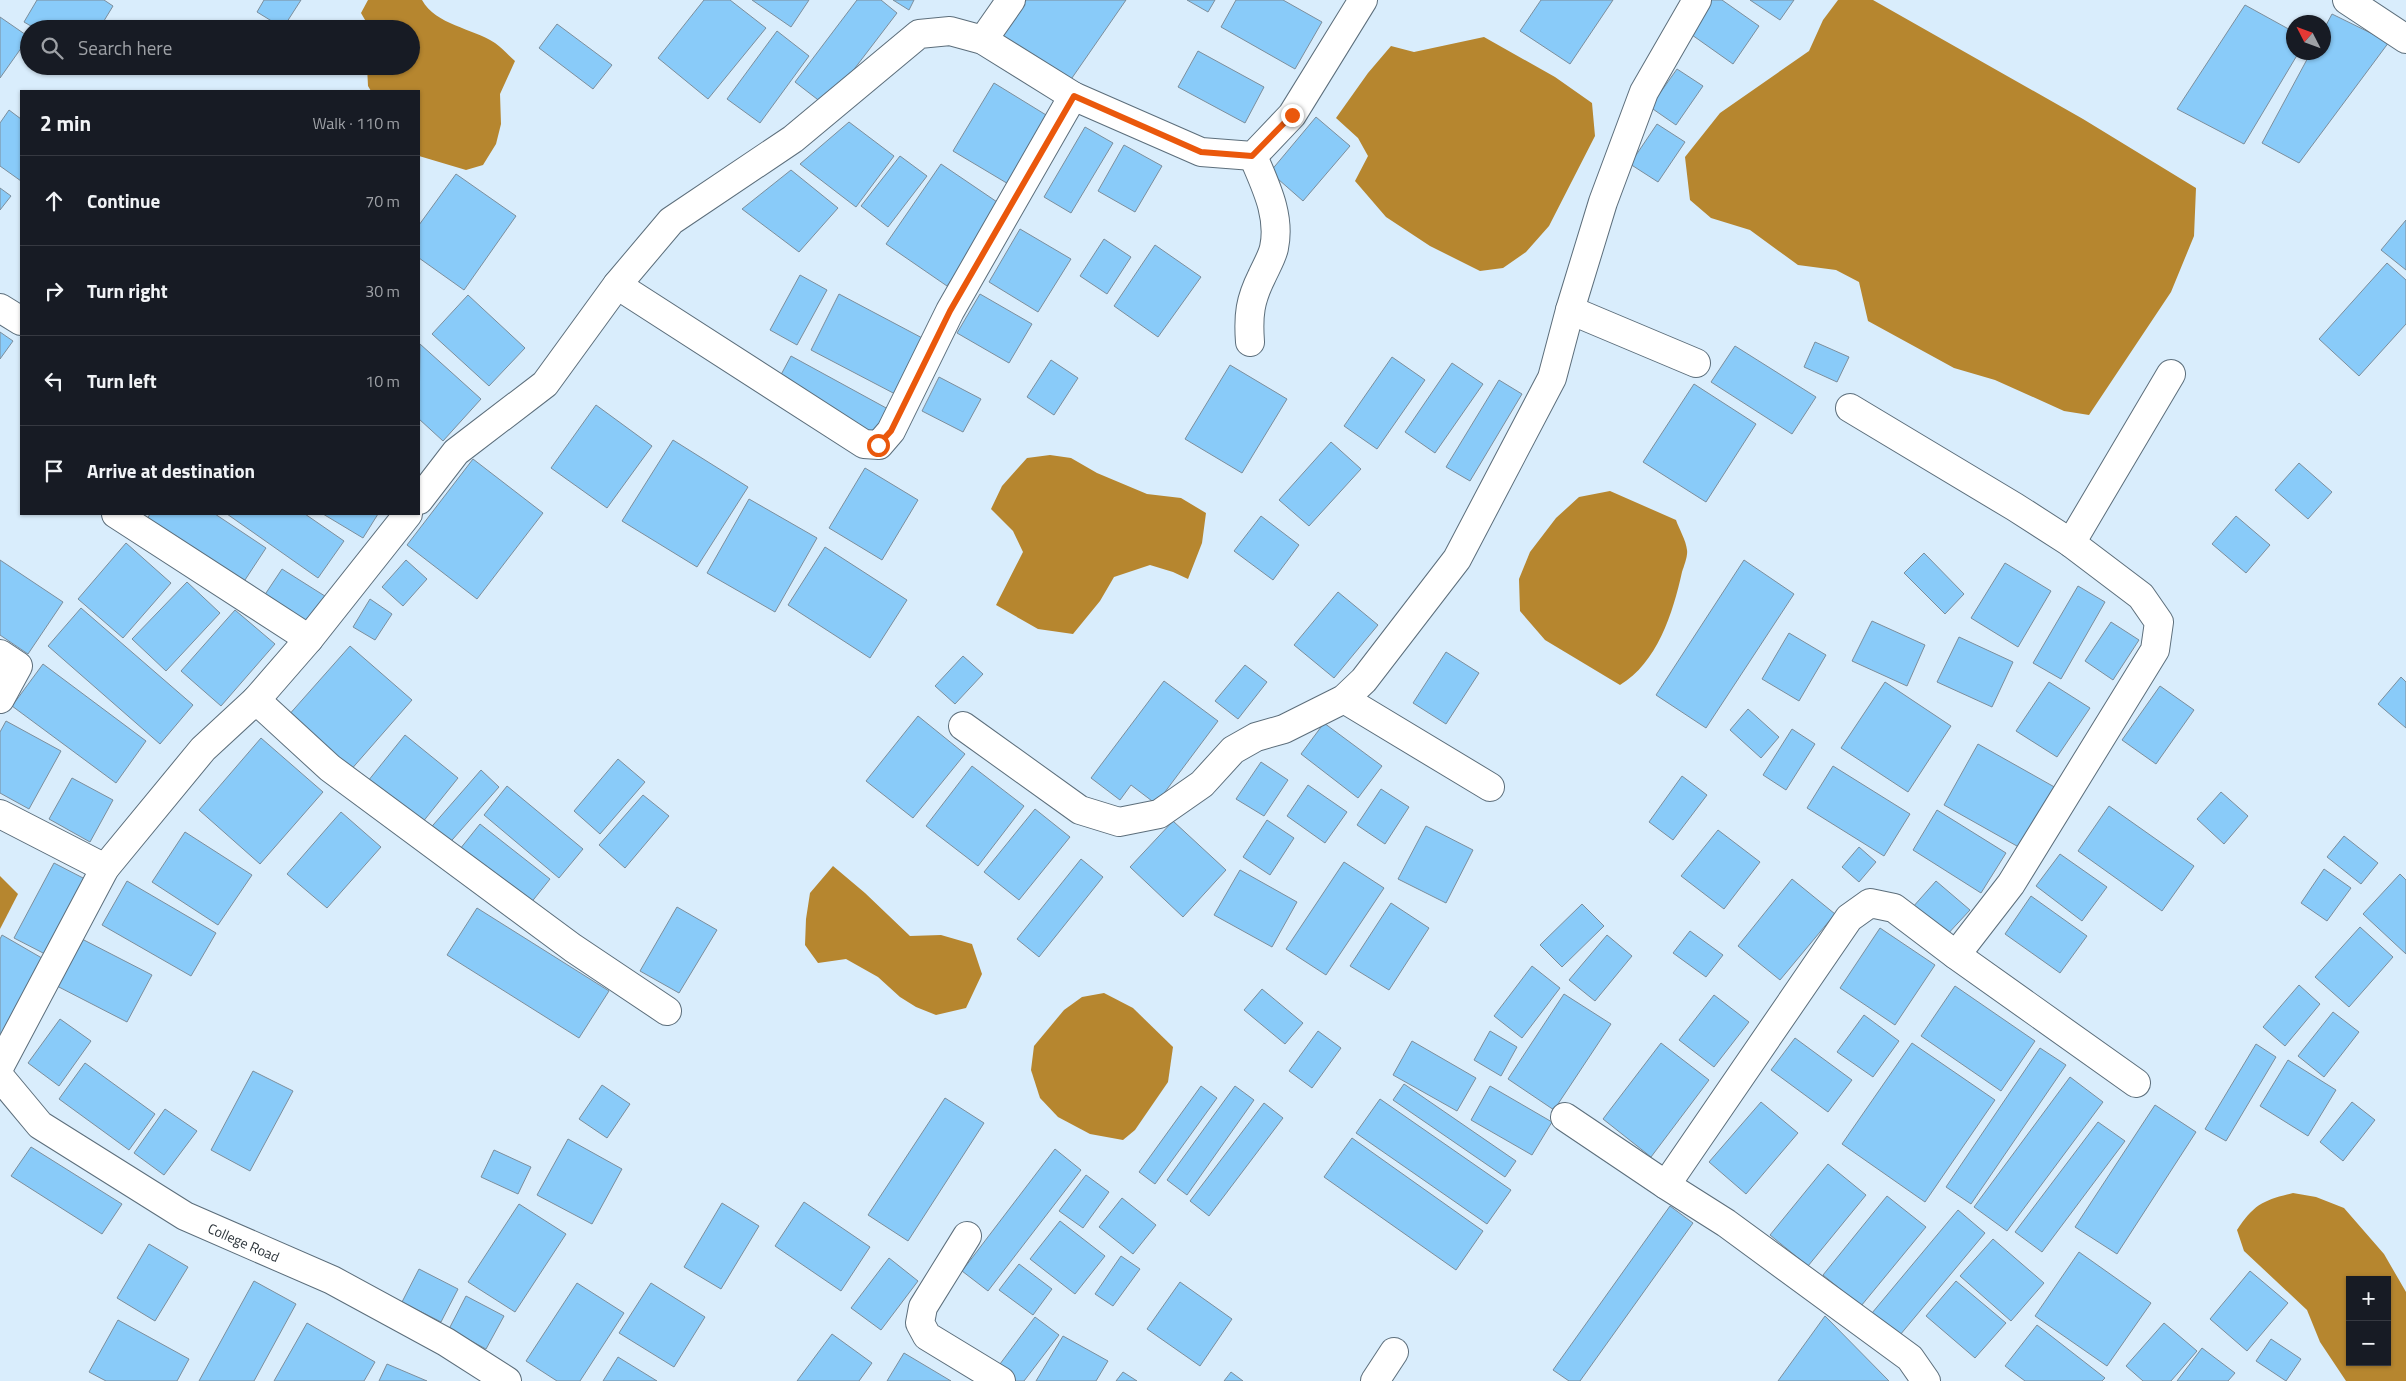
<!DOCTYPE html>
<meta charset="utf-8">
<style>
:root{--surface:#171b24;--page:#20242c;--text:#f1f3f6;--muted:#9ea1a6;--line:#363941}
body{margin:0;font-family:"Titillium Web",sans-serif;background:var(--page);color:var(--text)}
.controls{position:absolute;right:15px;bottom:15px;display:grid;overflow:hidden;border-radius:0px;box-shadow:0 1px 4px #0004}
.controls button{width:45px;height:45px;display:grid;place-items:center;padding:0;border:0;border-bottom:1px solid var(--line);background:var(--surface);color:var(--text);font:25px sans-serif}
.compass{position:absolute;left:2286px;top:15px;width:45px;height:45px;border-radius:50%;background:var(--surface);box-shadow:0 1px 4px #0004;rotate:312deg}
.stop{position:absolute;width:15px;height:15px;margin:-11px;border:4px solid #ea580c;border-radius:50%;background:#fff}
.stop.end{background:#ea580c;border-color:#fff;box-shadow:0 1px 5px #0008}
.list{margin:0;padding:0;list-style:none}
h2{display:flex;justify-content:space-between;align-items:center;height:65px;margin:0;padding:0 20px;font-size:21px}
h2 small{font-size:16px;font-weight:400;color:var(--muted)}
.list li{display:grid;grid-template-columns:32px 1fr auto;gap:15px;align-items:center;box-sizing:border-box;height:90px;padding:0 20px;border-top:1px solid var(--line)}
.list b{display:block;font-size:19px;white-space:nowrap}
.list em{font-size:16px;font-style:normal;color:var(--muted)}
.icon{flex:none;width:28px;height:28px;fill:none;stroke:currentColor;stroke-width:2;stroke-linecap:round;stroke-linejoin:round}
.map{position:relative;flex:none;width:2406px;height:1381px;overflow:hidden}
.search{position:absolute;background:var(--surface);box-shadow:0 1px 4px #0004;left:20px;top:20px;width:400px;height:55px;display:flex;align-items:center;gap:12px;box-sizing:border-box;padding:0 18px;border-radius:28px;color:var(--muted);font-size:19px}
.panel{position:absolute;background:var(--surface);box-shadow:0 1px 4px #0004;left:20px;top:90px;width:400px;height:425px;border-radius:0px}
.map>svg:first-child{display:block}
.water{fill:#b6862f;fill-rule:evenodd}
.building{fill:#89cbf9;stroke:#7c8e9c}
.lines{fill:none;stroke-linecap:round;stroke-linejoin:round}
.minor-casing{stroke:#5c6e7b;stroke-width:30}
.minor{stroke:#fff;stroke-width:28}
.route{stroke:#ea580c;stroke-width:6}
.labels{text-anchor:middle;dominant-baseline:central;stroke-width:5;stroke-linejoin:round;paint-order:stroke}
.street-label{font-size:14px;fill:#2e363c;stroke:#d9edfc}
</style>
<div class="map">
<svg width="2406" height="1381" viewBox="0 0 2406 1381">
<rect width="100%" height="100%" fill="#d9edfc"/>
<g class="water">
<path d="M368 0H422C436 25 472 28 495 43 502 48 508 55 515 61L500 94 501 124 496 144 483 165 466 170 419 156V91H371L368 86 367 66H411V29H367L368 25 361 13Z"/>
<polygon points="1838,0 1873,0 2083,119 2196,188 2194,236 2171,292 2089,415 2064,411 1995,380 1954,368 1868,321 1859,282 1836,270 1798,265 1750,230 1711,218 1690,200 1685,157 1720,113 1809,51 1823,20"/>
<polygon points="1484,37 1555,77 1592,103 1595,136 1549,226 1526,252 1503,268 1480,271 1430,246 1386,217 1355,181 1368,156 1358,138 1336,118 1368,73 1391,46 1414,52"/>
<polygon points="1050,455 1071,458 1097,473 1147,494 1181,498 1206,513 1202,543 1188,579 1173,572 1150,565 1114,577 1100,601 1073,634 1038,629 996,605 1023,552 1013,531 991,509 1002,486 1027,458"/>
<path d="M1610 491 1676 520C1679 529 1686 540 1687 550 1688 556 1684 566 1682 572 1673 613 1657 663 1620 685L1545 640 1520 611 1519 579 1530 552 1556 518 1579 497Z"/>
<polygon points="833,866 865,893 910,936 941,935 972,944 982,974 966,1008 936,1015 916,1007 900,997 878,977 846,959 818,963 805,945 806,919 810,893"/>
<polygon points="0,876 18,894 0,929"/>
<polygon points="1104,993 1133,1008 1173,1047 1168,1082 1135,1130 1123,1140 1090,1134 1058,1117 1040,1098 1031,1070 1034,1046 1064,1010 1082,997"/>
<path d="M2293 1193 2316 1197 2344 1208 2384 1254 2406 1292V1381H2346L2320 1342 2307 1310 2244 1251 2237 1230C2254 1204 2264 1200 2293 1193ZM2350 1280H2387V1362H2350Z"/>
</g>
<g class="building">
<polygon points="37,0 104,0 113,6 99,29 36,29 24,22"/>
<polygon points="264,0 301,0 283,28 257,12"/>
<polygon points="704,0 730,0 766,28 708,99 658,58"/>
<polygon points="752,0 809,0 791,27"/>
<polygon points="857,0 881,0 897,13 826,106 795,82"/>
<polygon points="893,0 914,0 909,10"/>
<polygon points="1026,0 1126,0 1065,88 998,41"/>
<polygon points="1187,0 1215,0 1208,12"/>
<polygon points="1236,0 1283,0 1322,22 1295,69 1221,27"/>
<polygon points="1541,0 1613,0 1570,64 1520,31"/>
<polygon points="1707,0 1722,0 1759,26 1733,64 1685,30"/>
<polygon points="1750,0 1794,0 1780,20"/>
<polygon points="2245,5 2294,32 2294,52 2299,52 2244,144 2177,109"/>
<polygon points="2332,14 2389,42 2299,163 2262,143 2311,52 2324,52 2324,29"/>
<polygon points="0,17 29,37 0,78"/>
<polygon points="557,24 612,65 593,89 539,48"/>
<polygon points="777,31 809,56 760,123 727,99"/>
<polygon points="1198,51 1264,87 1245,123 1178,87"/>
<polygon points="1677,69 1703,86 1676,125 1650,107"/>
<polygon points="994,83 1051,118 1010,185 953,151"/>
<polygon points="9,110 21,119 21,181 0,166 0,123"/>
<polygon points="1316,117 1350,146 1303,201 1270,172"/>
<polygon points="849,122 894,156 856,207 800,164"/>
<polygon points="1657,124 1685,142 1658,182 1630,164"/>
<polygon points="1085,127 1113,143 1071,213 1044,197"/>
<polygon points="1124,145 1162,166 1135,212 1098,191"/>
<polygon points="900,156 927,176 888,227 861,206"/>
<polygon points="941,164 1003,206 947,286 886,244"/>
<polygon points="791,170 838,208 799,252 742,209"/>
<polygon points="456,174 516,216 464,290 419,258 419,225"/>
<polygon points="0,188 11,196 0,210"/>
<polygon points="2406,220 2406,270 2381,250"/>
<polygon points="1020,229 1071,259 1038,312 989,282"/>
<polygon points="1104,239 1131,257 1107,294 1080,276"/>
<polygon points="1155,245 1201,277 1158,337 1114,306"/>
<polygon points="2387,263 2406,280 2406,324 2359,376 2319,339"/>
<polygon points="800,275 827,290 797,345 770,330"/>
<polygon points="839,294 926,340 897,395 811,350"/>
<polygon points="980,294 1032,324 1009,363 957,333"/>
<polygon points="468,295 525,348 489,386 432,334"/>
<polygon points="0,332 13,341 0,359"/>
<polygon points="1815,342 1849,357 1837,382 1804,367"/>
<polygon points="420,344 481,399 443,441 419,419"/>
<polygon points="1735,346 1816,397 1792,434 1711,382"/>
<polygon points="791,356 888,409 873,436 776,384"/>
<polygon points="1392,357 1425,380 1377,449 1344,426"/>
<polygon points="1051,360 1078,378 1054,415 1027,397"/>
<polygon points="1452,363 1483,384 1435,453 1405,432"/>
<polygon points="1230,365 1287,399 1242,473 1185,439"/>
<polygon points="939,377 981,399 963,432 922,411"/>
<polygon points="1499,380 1522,394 1470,481 1446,467"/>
<polygon points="1694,384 1756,424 1706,502 1643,462"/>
<polygon points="596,405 652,446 607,508 551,468"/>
<polygon points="673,440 748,487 697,567 622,521"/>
<polygon points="1331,442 1361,469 1309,526 1279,500"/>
<polygon points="473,459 543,513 477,599 407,545"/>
<polygon points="2299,463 2332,492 2308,519 2275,490"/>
<polygon points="865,468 918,500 882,560 829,528"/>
<polygon points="749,499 817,538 775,612 707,573"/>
<polygon points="150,514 215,514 266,548 243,583 147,519"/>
<polygon points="227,514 305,514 344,541 318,578"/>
<polygon points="323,514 378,514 363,538"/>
<polygon points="1261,516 1299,545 1273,580 1234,551"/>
<polygon points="2236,516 2270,545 2246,573 2212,544"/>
<polygon points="126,543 171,583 123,638 78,599"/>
<polygon points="825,547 907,600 870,658 788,605"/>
<polygon points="1924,553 1964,594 1945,614 1904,573"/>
<polygon points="0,560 63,602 28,654 0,635"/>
<polygon points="406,560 427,579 403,606 382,587"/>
<polygon points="1744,560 1794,594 1706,728 1656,695"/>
<polygon points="2005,563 2051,591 2018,647 1971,618"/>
<polygon points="282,569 328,598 307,629 262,599"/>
<polygon points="187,582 220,613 166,671 132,639"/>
<polygon points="2078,586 2105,602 2061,679 2033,663"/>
<polygon points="1338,592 1378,625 1334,678 1294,645"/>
<polygon points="370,599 392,614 375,640 353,627"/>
<polygon points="81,608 193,705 160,744 48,646"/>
<polygon points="235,610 275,644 221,706 181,671"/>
<polygon points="1872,621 1925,645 1907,686 1852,661"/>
<polygon points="2111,622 2139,640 2113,680 2085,661"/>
<polygon points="1789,633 1826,655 1799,701 1762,679"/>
<polygon points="1959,637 2013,662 1992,707 1937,682"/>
<polygon points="350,646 412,700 349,772 287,717"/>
<polygon points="1446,652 1479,673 1446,724 1413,703"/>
<polygon points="963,656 983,674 955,704 935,686"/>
<polygon points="43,664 146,741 116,783 12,706"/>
<polygon points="1245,665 1267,682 1238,719 1215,701"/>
<polygon points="2401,677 2406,682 2406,728 2378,704"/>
<polygon points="1164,681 1218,721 1156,804 1131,785 1120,800 1091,778"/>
<polygon points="1885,682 1951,726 1908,792 1841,748"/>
<polygon points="2049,682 2090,708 2057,757 2016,731"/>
<polygon points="2160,686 2194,710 2156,764 2122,740"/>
<polygon points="1748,709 1779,737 1761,758 1730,730"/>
<polygon points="918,716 965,754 913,818 866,781"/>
<polygon points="6,721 61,751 29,809 0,793 0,732"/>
<polygon points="1324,723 1382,766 1358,798 1301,754"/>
<polygon points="1792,729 1815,744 1786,790 1763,775"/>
<polygon points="405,735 458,778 418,828 364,786"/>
<polygon points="261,738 323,792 260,864 199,810"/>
<polygon points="1978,744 2058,789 2024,850 1944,805"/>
<polygon points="618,759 645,782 600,834 574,811"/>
<polygon points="1261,762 1288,780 1264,816 1236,799"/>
<polygon points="972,766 1024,806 978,866 926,826"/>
<polygon points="1833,766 1910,814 1884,856 1807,808"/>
<polygon points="481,770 499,787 445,848 427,832"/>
<polygon points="1682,776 1707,795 1673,840 1649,822"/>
<polygon points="72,778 113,800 90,842 49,819"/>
<polygon points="1308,785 1347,812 1325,843 1287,816"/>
<polygon points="507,786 583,849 559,878 484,815"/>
<polygon points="1381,789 1409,807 1385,844 1357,825"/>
<polygon points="2221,792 2248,816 2224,844 2197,819"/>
<polygon points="643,795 669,816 625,868 599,845"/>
<polygon points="2109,806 2194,866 2162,911 2078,851"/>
<polygon points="1035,809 1070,837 1019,900 984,872"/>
<polygon points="1937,810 2006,853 1981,893 1913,850"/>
<polygon points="341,812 381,847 327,908 287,874"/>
<polygon points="1267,820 1294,838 1270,875 1243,857"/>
<polygon points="1173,821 1226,870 1183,917 1130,867"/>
<polygon points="480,824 550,879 526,909 456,854"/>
<polygon points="1426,826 1473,850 1446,903 1398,879"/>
<polygon points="1718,830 1760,862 1724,909 1681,876"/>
<polygon points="185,832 252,875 218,925 152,882"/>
<polygon points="2344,836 2378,863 2361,884 2327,857"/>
<polygon points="1859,847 1876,862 1859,882 1842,867"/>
<polygon points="2060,854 2107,887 2082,921 2036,886"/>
<polygon points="1081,859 1103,877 1039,957 1017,939"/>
<polygon points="1344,862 1384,888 1326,975 1286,949"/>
<polygon points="54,863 85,879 45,954 14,938"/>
<polygon points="2324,869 2351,888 2327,921 2301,903"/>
<polygon points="1240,870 1297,902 1272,947 1214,915"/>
<polygon points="2400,874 2406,880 2406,954 2363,914"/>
<polygon points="1792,879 1835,914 1780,980 1738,946"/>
<polygon points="127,881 216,933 191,976 102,925"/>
<polygon points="1936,881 1970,910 1945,937 1912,908"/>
<polygon points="2031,896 2087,936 2060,973 2005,934"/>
<polygon points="1391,903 1429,928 1389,990 1350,966"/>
<polygon points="1582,904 1604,926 1562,967 1540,945"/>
<polygon points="677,907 717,930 679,993 640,971"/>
<polygon points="477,908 609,991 579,1038 447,955"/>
<polygon points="2360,927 2393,957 2349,1007 2315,977"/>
<polygon points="1880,928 1935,965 1895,1025 1840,988"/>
<polygon points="1690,931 1723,955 1706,977 1673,953"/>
<polygon points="2,935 47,961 0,1037 0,939"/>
<polygon points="1607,935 1632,956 1595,1001 1569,980"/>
<polygon points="80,938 152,975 127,1022 55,985"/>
<polygon points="1532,966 1560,988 1522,1038 1494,1016"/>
<polygon points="2299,985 2320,1004 2285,1046 2263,1027"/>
<polygon points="1955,986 2035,1041 2001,1091 1921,1036"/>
<polygon points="1262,989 1303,1023 1285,1044 1244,1010"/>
<polygon points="1564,994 1611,1024 1554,1110 1508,1079"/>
<polygon points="1714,995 1749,1022 1714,1067 1679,1040"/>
<polygon points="2333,1012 2359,1032 2324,1077 2298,1056"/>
<polygon points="1864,1015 1899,1041 1873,1077 1837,1052"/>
<polygon points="60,1019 91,1041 59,1086 28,1063"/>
<polygon points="1318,1031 1341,1048 1312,1088 1289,1071"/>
<polygon points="1490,1031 1517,1047 1501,1076 1474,1060"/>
<polygon points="1795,1038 1852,1080 1828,1112 1771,1070"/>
<polygon points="1412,1041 1476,1078 1457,1111 1393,1075"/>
<polygon points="1661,1043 1709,1080 1651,1157 1603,1119"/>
<polygon points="1912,1043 1995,1100 1925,1202 1842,1144"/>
<polygon points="2256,1044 2276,1057 2226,1141 2205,1129"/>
<polygon points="2040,1048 2066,1065 1971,1204 1946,1187"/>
<polygon points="2288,1060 2336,1090 2308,1136 2260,1106"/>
<polygon points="85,1063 155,1114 129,1150 59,1099"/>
<polygon points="253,1071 293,1091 250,1171 211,1150"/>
<polygon points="2070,1077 2103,1102 2007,1231 1974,1207"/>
<polygon points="1404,1084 1516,1161 1505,1177 1393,1100"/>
<polygon points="602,1085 630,1104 607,1138 579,1119"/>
<polygon points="1201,1086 1217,1098 1155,1184 1139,1172"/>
<polygon points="1235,1086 1254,1100 1187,1195 1167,1180"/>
<polygon points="1490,1086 1552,1122 1532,1155 1471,1120"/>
<polygon points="945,1098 984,1123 908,1241 868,1215"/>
<polygon points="1380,1099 1511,1190 1487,1224 1356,1133"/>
<polygon points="1761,1102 1798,1133 1746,1194 1709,1162"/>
<polygon points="2352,1102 2375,1120 2343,1161 2320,1142"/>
<polygon points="1264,1103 1283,1118 1209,1216 1190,1201"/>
<polygon points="2155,1105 2196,1132 2117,1254 2075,1227"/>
<polygon points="165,1109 197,1131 164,1175 134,1153"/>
<polygon points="2098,1122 2125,1141 2042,1252 2015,1232"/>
<polygon points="1352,1138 1483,1231 1456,1270 1324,1177"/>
<polygon points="568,1139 622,1169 592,1224 537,1195"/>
<polygon points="31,1147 122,1204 102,1234 11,1176"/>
<polygon points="1055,1149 1081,1170 988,1291 962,1271"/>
<polygon points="494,1150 531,1167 518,1194 481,1177"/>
<polygon points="1828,1164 1866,1195 1808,1266 1770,1235"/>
<polygon points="1086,1175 1109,1192 1083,1228 1059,1211"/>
<polygon points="1887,1196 1926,1227 1861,1306 1823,1275"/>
<polygon points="1122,1198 1156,1225 1133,1254 1099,1227"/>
<polygon points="804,1202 870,1247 841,1291 775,1246"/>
<polygon points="722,1203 759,1226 721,1289 684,1267"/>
<polygon points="519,1204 566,1234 515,1312 468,1282"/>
<polygon points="1670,1206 1693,1223 1580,1381 1569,1381 1553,1370"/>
<polygon points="1958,1210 1985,1233 1900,1335 1872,1313"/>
<polygon points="1060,1221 1105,1256 1075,1294 1030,1259"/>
<polygon points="1993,1239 2044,1283 2011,1321 1960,1276"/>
<polygon points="149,1244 188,1267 155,1321 117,1298"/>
<polygon points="2079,1252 2151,1303 2107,1366 2035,1316"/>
<polygon points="1121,1256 1140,1269 1113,1306 1095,1294"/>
<polygon points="889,1258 918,1281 881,1330 851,1308"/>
<polygon points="1019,1264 1052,1289 1033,1315 999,1290"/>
<polygon points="419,1269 458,1289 441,1322 402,1302"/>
<polygon points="2250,1271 2288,1303 2247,1351 2210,1319"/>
<polygon points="254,1281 296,1304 254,1381 199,1381"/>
<polygon points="1956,1281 2006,1323 1975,1358 1926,1316"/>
<polygon points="1180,1282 1232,1319 1200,1366 1147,1329"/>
<polygon points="577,1283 624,1313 580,1381 557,1381 526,1361"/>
<polygon points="651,1283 705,1317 674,1367 619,1333"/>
<polygon points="466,1296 504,1316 486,1349 449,1329"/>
<polygon points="1825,1316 1889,1381 1778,1381"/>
<polygon points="1035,1317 1059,1335 1024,1381 1014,1381 997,1368"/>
<polygon points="118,1320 189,1359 177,1381 106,1381 89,1372"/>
<polygon points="307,1323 375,1362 364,1381 274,1381"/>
<polygon points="2164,1323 2197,1351 2171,1381 2143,1381 2126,1366"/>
<polygon points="2037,1325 2105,1378 2102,1381 2025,1381 2005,1366"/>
<polygon points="832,1334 872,1363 859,1381 797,1381"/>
<polygon points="1063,1336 1108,1361 1096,1381 1036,1381"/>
<polygon points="2271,1339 2301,1359 2286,1381 2256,1361"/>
<polygon points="2202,1348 2235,1373 2228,1381 2177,1381"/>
<polygon points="904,1353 951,1381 887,1381"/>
<polygon points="618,1357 657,1381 603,1381"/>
<polygon points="387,1364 427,1381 379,1381"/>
<polygon points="1123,1372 1137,1381 1116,1381"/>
<polygon points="1231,1372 1243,1381 1224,1381"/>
</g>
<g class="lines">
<g class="minor-casing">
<g id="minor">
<polyline points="2347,0 2406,39"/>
<polyline points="983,40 1011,0"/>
<polyline points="617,285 864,444 879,445 891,431 950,311 1073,96"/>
<polyline points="0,308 21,321"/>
<polyline points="1570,310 1696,363"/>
<path d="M1250 342C1248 315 1250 300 1262 276 1266 267 1272 257 1274 248 1281 215 1265 185 1253 156"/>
<polyline points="1850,408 2015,507 2071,543 2141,596 2159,622 2155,650 2011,884 1956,955"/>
<polyline points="419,500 456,452 545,384 617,285 671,221 793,139 919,34 950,31 983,40 1073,96 1201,152 1253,156 1292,115 1363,0"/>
<polyline points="116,514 309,639"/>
<polyline points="2071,543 2171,374"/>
<polyline points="0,654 18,666 0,699"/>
<polyline points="1344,699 1490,787"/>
<polyline points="256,700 330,768 573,948 667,1011"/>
<polyline points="963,726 1080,810 1119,822 1159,814 1202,784 1233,750 1256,737 1284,729 1344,699 1364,680 1457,559 1552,378 1570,310 1603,202 1644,92 1697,0"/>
<polyline points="0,814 105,868"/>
<polyline points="0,1066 105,868 203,749 256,700 309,639 408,514"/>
<path id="s1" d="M0 1077 40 1125 185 1216 332 1280 446 1342 507 1381"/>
<polyline points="1565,1117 1666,1185 1726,1223 1910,1358 1926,1381"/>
<polyline points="1666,1185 1849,918 1870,903 1894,908 1956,955 2136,1083"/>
<polyline points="967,1236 923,1307 920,1323 927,1336 1001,1381"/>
<polyline points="1375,1381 1394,1352"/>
</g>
</g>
<use href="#minor" class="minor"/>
</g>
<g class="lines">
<polyline class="route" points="878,445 891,431 950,311 1074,96 1201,152 1252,156 1292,115"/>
</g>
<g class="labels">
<g class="street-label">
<text stroke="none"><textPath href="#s1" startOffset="298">College Road</textPath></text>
</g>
</g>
</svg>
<div class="controls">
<button>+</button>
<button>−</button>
</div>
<svg class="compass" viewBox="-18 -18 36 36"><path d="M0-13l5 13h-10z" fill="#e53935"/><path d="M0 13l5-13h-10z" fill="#9ea1a6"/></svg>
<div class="stop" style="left:878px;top:445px"></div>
<div class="stop end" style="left:1292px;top:115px"></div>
<div class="search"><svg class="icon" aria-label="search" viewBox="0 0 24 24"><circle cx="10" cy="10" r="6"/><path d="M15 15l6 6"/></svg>Search here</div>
<section class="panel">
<h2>2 min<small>Walk · 110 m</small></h2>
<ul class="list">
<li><svg class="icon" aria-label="ahead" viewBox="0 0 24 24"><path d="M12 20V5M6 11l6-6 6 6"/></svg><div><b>Continue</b></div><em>70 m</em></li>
<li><svg class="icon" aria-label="right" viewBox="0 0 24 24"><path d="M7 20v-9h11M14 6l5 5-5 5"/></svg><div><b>Turn right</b></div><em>30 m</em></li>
<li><svg class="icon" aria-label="left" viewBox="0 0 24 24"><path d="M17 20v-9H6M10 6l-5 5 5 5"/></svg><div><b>Turn left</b></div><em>10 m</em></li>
<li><svg class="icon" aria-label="arrive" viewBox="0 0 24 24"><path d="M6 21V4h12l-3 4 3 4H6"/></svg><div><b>Arrive at destination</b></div></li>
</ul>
</section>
</div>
